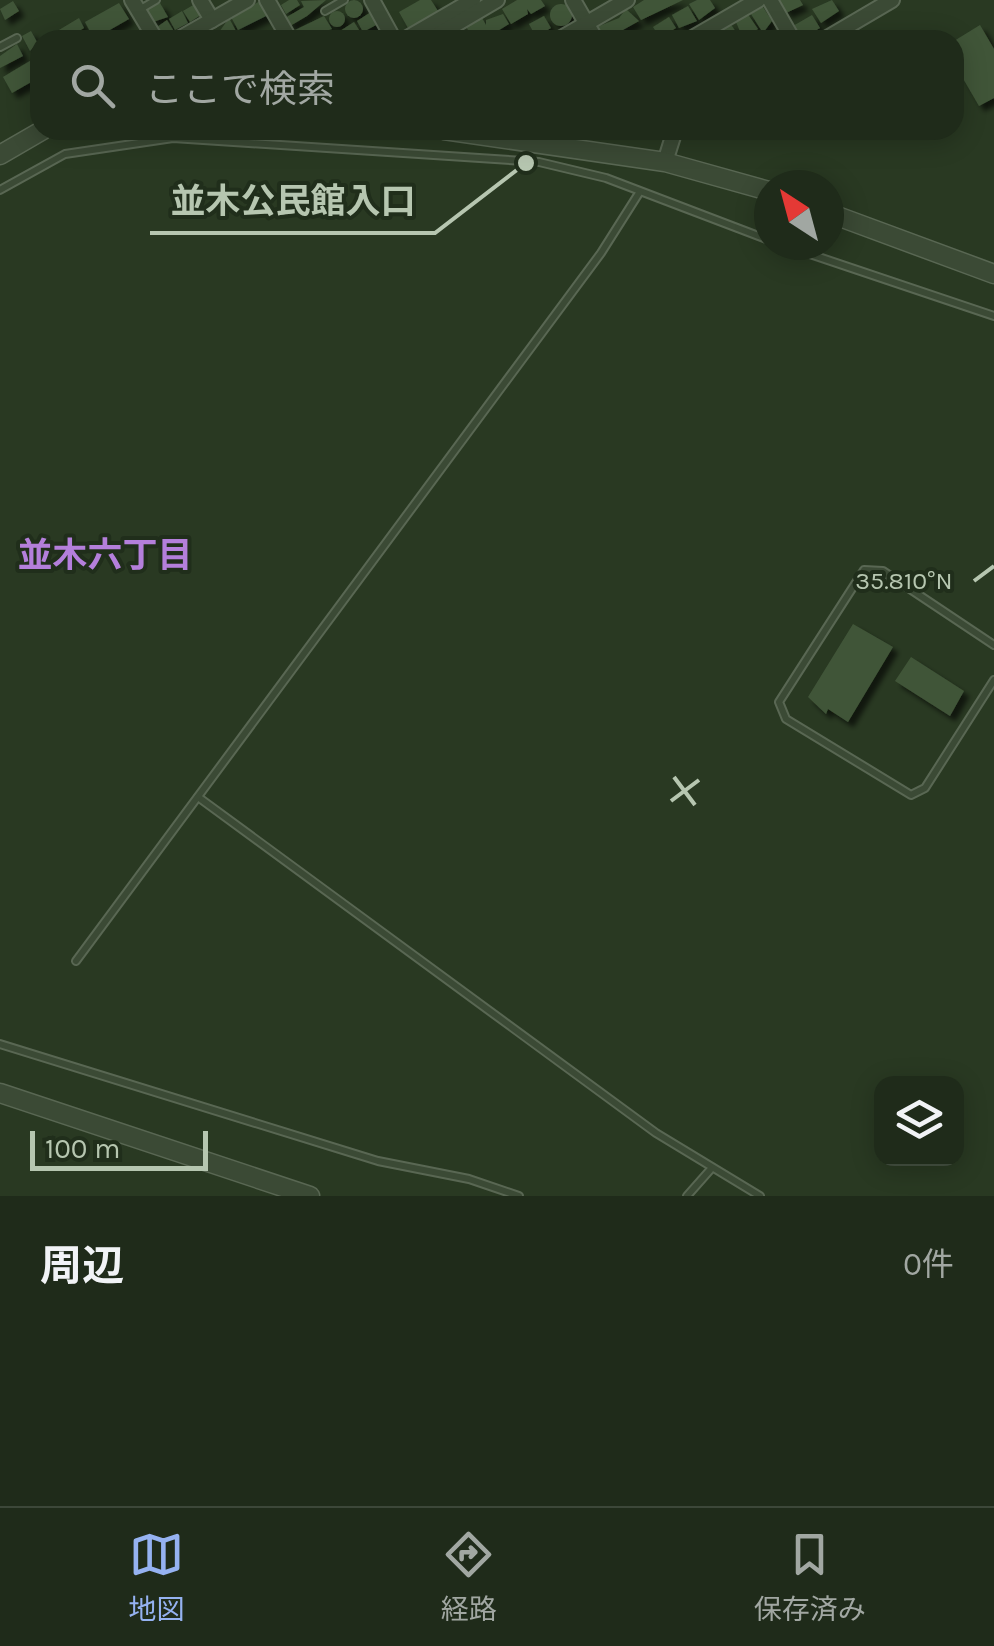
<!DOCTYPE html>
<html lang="ja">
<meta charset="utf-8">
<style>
:root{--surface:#1f2b1a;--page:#2c3727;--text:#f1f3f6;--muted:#a1a7a2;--line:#3c4739;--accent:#95b2f1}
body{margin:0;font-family:Karla,"Noto Sans JP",sans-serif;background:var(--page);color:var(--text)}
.controls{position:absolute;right:30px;bottom:30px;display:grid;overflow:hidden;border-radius:20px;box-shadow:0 5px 25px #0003}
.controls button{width:90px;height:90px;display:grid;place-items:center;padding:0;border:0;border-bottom:2px solid var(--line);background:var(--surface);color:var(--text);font:50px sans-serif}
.compass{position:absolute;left:754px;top:170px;width:90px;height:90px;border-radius:50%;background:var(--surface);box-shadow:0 5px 25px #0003;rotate:324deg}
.scale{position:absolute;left:30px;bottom:25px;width:178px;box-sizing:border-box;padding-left:10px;border:5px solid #b6c6b0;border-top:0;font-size:28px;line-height:35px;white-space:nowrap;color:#b6c6b0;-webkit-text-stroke:8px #202e1b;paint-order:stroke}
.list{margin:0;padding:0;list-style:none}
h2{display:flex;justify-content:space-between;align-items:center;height:130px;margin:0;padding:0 40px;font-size:42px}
h2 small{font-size:32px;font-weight:400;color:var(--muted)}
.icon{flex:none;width:55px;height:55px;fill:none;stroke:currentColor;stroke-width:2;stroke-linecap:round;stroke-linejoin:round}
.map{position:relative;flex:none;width:994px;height:1196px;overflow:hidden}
.search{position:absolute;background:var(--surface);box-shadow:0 5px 25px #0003;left:30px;right:30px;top:30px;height:110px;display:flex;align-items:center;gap:25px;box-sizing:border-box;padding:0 35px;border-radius:30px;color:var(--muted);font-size:38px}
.sheet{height:310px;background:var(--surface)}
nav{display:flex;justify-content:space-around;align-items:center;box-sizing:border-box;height:140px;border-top:2px solid var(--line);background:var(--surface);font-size:28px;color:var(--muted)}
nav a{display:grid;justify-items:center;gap:5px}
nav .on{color:var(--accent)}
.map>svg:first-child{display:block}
.building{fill:#415539;filter:url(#shadow)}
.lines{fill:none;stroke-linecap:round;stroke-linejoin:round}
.service-casing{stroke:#596753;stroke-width:10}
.minor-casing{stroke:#596753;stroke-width:18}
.tertiary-casing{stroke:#596753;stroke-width:21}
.service{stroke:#3b4a35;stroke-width:6}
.minor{stroke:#3b4a35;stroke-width:14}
.tertiary{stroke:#3b4a35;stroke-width:18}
.ticks{fill:none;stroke:#b6c6b0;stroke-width:4}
.labels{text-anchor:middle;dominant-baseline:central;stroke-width:8;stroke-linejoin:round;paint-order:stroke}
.neighbourhood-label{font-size:35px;font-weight:bold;fill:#b47fdb;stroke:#202e1b}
.ticks-label{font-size:25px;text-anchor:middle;fill:#b6c6b0;stroke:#202e1b;stroke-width:8;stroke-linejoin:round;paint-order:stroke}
.leader{fill:none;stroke:#b6c6b0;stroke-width:4}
.callout-dot{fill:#b6c6b0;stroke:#202e1b;stroke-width:4}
.callout-label{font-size:35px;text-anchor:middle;font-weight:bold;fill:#b6c6b0;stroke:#202e1b;stroke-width:8;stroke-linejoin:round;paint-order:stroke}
</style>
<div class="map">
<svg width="994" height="1196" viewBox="0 0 994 1196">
<defs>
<filter id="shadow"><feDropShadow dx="5.5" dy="5.5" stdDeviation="2.5" flood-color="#0009"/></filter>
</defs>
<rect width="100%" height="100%" fill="#293922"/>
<g class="building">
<polygon points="262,0 270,14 238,30 231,17"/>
<polygon points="289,0 297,0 300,5 286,14 281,5"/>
<polygon points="326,0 307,16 290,26 285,18 304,7 301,1"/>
<polygon points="420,0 431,0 438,11 408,28 399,12"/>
<polygon points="517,0 541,0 545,6 531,14 527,9 528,14 511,24 502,9"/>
<polygon points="644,0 683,0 641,20 633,7"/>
<polygon points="697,0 710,0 715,8 699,20 689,4"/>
<polygon points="778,0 800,0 803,5 786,13"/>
<polygon points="832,0 839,11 821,23 812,9"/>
<circle cx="354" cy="9" r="9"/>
<polygon points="13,1 19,11 5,20 0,9"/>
<polygon points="119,3 129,19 94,39 85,22"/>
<polygon points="160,3 168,17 153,22 146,10"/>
<polygon points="195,4 201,15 190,22 183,11"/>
<circle cx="561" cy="15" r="11"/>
<polygon points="688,6 697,21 679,28 672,15"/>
<polygon points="763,7 772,21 763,33 751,14"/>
<polygon points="626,9 639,21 605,40 597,27 619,18"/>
<circle cx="337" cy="19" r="8"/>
<polygon points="182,11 188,23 175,30 169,19"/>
<polygon points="371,12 378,24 363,32 357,21"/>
<polygon points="747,13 758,29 743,38 735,20"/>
<polygon points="503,14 509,24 483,40 474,40 465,25 481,16 486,25 486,20"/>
<polygon points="812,15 820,28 801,39 793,26"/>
<polygon points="324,16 332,29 299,40 293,31"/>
<polygon points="544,16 551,28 536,37 529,24"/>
<polygon points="669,17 676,28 660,38 653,27"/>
<polygon points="79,18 84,28 65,40 59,30"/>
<polygon points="229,18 236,31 226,37 228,40 220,40 217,35"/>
<polygon points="167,20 175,33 164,39 157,27"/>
<polygon points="354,22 361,33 346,40 340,31"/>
<polygon points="726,25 732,26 740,38 720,40 717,31"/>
<polygon points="980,25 994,49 994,98 979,106 954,63 954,41"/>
<polygon points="31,31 37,42 58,31 63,40 40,40 30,51 22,36"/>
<polygon points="17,44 23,56 0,68 0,56"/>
<polygon points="40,55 40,77 12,93 3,77"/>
<polygon points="853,624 893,647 848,722 828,709 826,714 808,697"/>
<polygon points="911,657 964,691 950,716 895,681"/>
</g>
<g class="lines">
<g class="service-casing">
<g id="service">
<polyline points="139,10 156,0"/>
<polyline points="325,11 344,0"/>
<polyline points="373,40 389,31"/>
<polyline points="0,47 17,38"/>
<polyline points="0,190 65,154 173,138 539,162 606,178 769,240"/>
<polyline points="783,245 994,316"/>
<polyline points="994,645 883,571 864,570 779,702 786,719 911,795 925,788 994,680"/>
<polyline points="198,797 656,1133 760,1196"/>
<polyline points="76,961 601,253 639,193"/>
<polyline points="0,1044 378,1161 469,1179 519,1196"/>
<polyline points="687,1196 710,1170"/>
</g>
</g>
<g class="minor-casing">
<g id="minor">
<polyline points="132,0 156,40"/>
<polyline points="200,0 212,20"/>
<polyline points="267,0 290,40"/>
<polyline points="372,0 394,40"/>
<polyline points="573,0 596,40"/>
<polyline points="770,0 793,40"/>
<polyline points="177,40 247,0"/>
<polyline points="404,40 473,0"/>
<polyline points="429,40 497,0"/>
<polyline points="558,40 627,0"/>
<polyline points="689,40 758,0"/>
<polyline points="824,40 892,0"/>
<polyline points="665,162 675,130"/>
</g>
</g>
<g class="tertiary-casing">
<g id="tertiary">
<polyline points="444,130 665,162 769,191"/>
<polyline points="0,155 43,130"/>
<polyline points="829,213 994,274"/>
<polyline points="0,1093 310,1196"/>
</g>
</g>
<use href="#service" class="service"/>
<use href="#minor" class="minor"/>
<use href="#tertiary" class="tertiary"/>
</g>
<path class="ticks" d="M974 581 994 566M674 777 695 805M671 801 699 780"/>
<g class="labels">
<g class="neighbourhood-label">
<text x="105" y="555">並木六丁目</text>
</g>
</g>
<g class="ticks-label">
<text x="904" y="589">35.810°N</text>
</g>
<path class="leader" d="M526 163L435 233H150"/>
<circle class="callout-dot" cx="526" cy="163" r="10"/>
<g class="callout-label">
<text x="293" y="213">並木公民館入口</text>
</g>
</svg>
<div class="controls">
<button><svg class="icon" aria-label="layers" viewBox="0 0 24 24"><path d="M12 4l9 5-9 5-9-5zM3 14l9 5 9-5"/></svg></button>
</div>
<svg class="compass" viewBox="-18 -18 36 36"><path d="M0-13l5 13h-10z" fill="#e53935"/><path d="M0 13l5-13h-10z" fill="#a1a7a2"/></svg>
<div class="scale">100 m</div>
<div class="search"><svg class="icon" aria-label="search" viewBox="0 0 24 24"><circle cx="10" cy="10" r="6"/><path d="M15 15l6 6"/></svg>ここで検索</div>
</div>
<section class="sheet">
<h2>周辺<small>0件</small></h2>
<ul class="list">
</ul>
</section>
<nav>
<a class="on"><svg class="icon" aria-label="map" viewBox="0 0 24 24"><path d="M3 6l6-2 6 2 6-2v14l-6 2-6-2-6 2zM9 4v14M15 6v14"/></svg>地図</a>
<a><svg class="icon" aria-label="directions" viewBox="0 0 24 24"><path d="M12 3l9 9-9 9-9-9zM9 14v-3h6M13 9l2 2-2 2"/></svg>経路</a>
<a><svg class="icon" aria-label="saved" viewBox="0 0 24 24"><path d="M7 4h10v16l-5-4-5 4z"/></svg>保存済み</a>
</nav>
